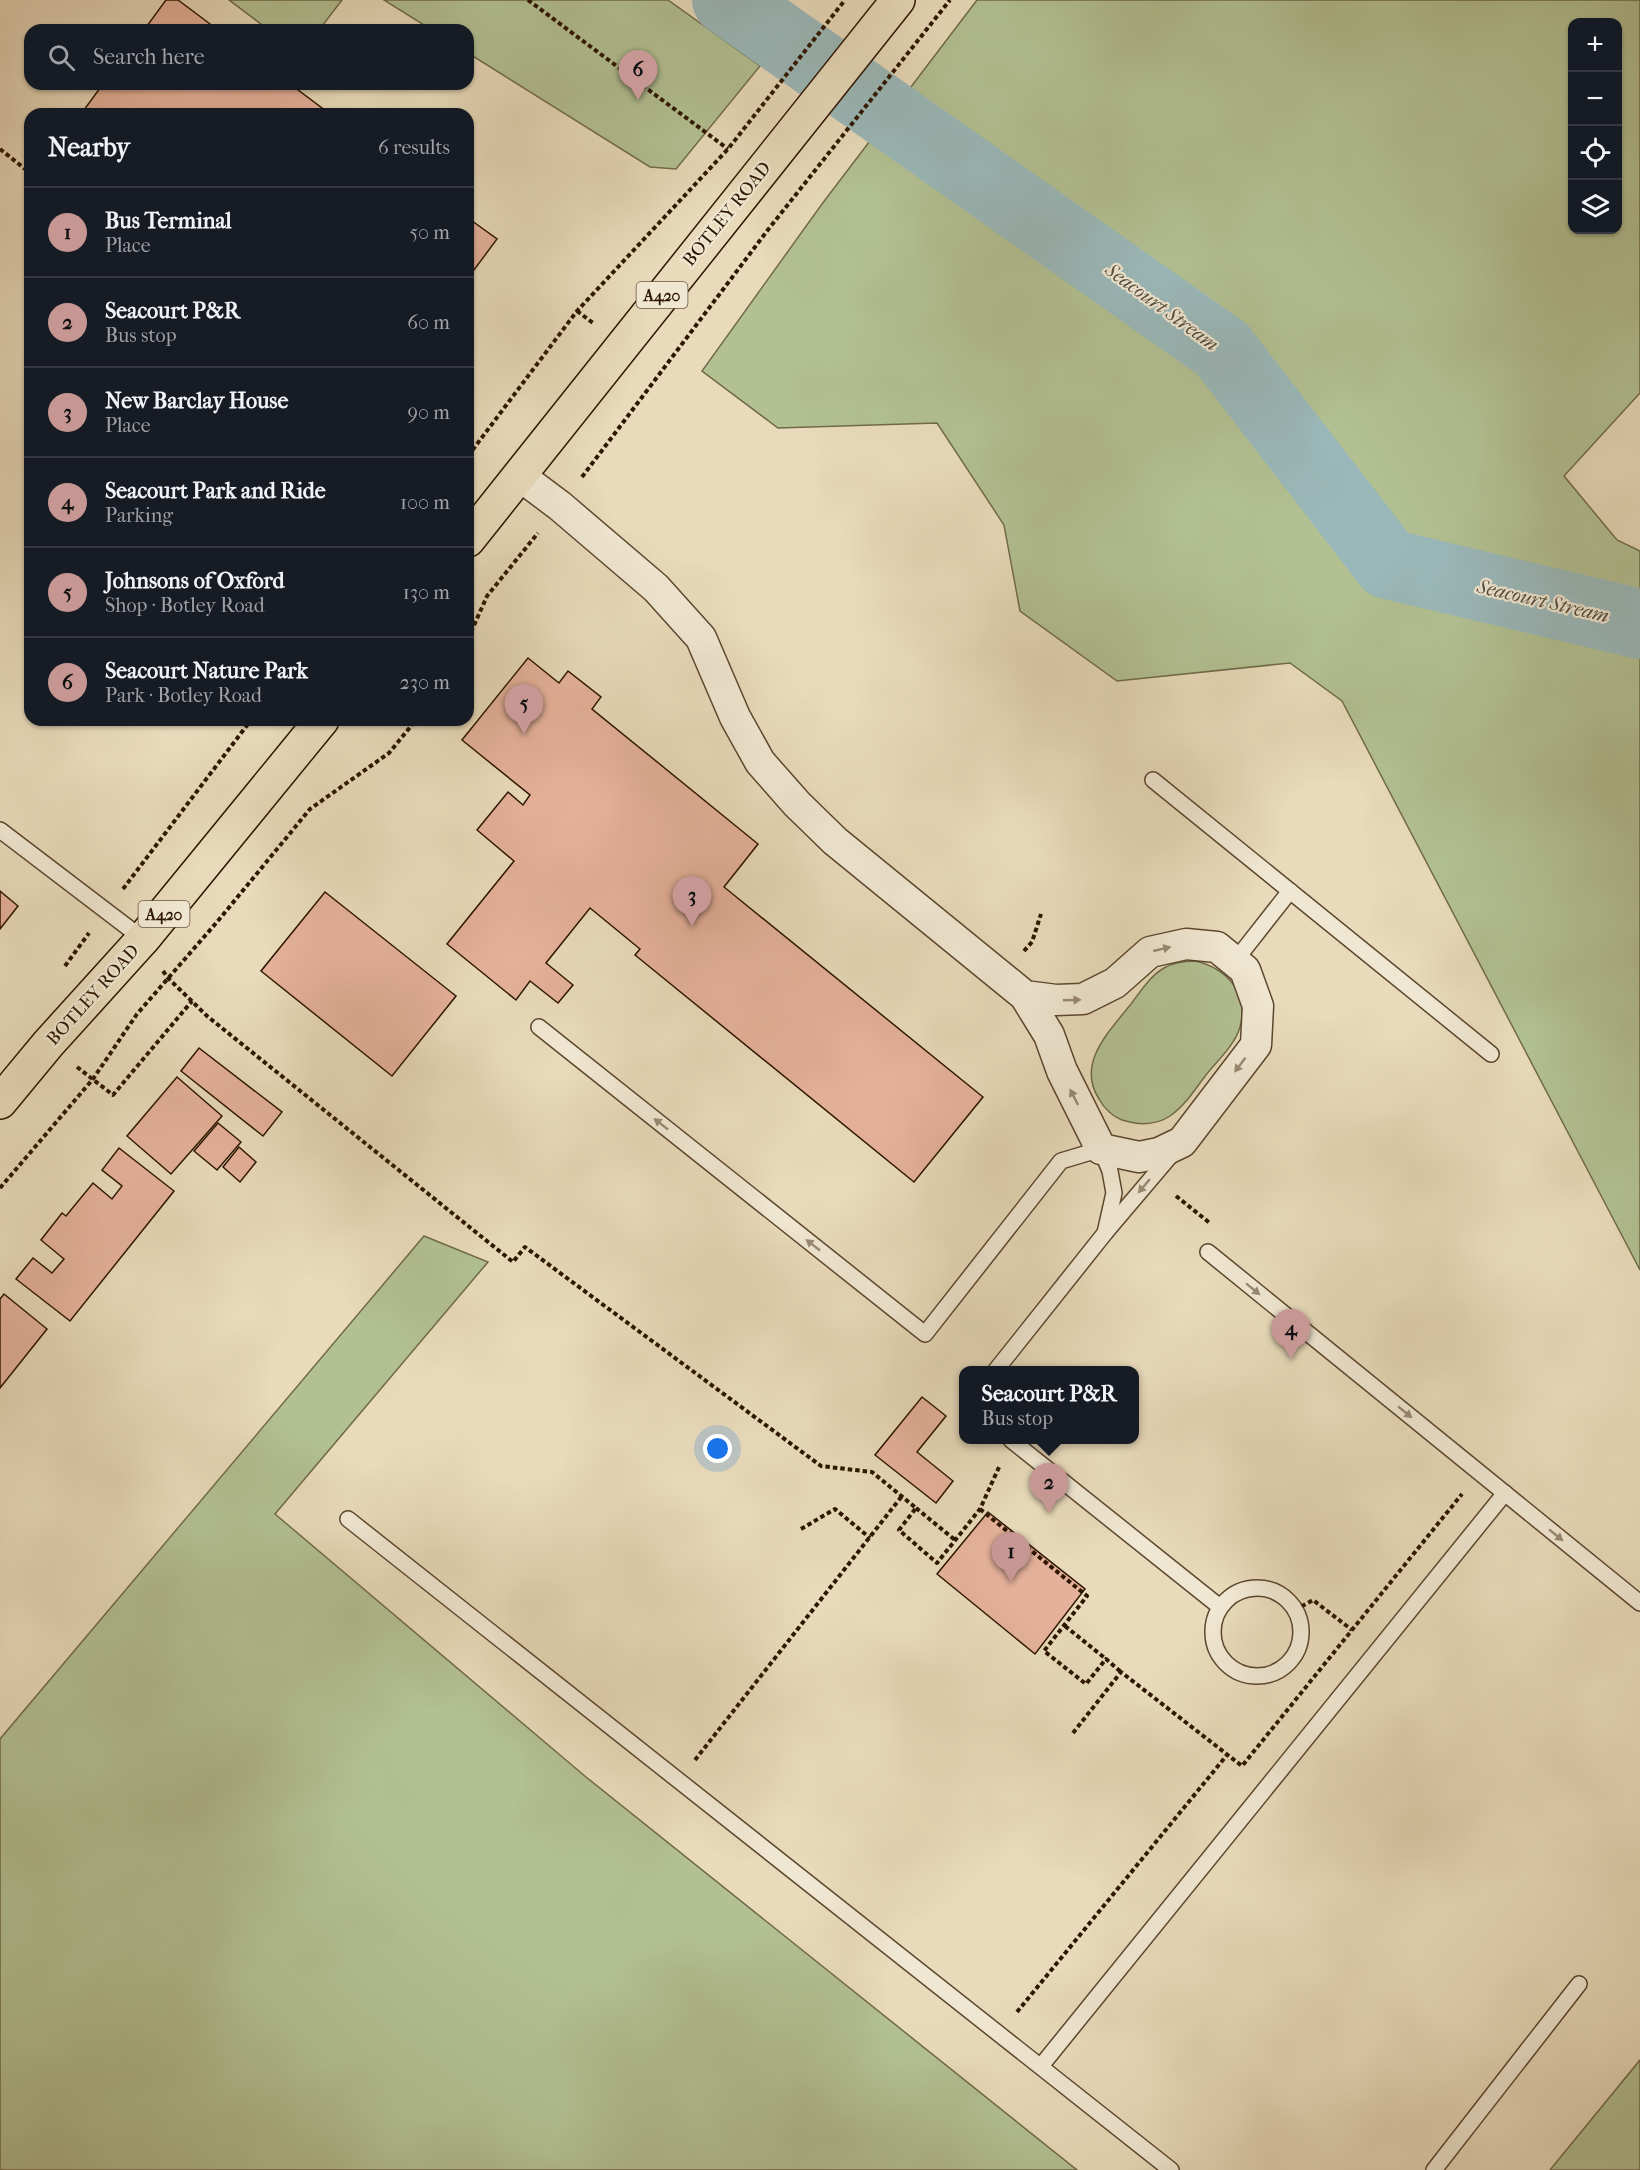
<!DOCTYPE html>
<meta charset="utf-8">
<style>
:root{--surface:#171b24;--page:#242831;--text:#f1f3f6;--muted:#9ea1a6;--line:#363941;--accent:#c59692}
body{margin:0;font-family:"IM FELL French Canon",serif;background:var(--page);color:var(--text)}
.controls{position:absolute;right:18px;top:18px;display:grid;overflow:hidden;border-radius:12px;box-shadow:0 2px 4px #0004}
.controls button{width:54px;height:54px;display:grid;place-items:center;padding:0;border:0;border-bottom:2px solid var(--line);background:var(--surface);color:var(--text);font:30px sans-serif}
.you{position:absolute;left:718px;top:1449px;width:21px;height:21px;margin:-15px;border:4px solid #fff;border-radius:50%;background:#1a73e8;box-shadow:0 0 0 9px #1a73e833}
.badge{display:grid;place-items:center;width:39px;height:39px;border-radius:50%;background:var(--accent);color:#111;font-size:20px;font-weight:700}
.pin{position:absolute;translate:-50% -50px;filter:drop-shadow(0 2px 3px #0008)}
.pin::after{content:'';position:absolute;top:32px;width:21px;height:18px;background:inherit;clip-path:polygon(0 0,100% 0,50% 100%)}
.popup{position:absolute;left:959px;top:1366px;width:180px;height:78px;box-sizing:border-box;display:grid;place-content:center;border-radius:12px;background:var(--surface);filter:drop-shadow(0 2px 4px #0005);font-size:20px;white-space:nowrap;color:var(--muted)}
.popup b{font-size:22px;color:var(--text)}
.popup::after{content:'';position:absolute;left:50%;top:100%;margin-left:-12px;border:12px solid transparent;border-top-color:var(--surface)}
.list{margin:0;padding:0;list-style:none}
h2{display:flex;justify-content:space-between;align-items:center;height:78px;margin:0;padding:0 24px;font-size:26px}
h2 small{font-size:20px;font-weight:400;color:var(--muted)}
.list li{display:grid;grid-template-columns:39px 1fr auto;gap:18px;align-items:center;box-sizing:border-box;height:90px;padding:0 24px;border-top:2px solid var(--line)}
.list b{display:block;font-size:22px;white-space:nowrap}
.list p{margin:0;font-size:20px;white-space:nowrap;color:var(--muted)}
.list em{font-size:20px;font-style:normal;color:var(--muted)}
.icon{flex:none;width:33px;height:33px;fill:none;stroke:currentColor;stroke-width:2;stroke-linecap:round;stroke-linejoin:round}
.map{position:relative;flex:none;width:1640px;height:2170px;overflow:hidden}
.search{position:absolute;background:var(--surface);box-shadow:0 2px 4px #0004;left:24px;top:24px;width:450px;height:66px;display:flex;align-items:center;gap:15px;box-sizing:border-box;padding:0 21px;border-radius:18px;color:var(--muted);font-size:22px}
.panel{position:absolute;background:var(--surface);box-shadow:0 2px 4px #0004;left:24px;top:108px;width:450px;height:618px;border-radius:18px}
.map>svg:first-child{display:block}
.green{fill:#b2c092;stroke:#706a49;stroke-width:1.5;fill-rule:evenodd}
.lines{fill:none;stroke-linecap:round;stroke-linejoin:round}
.river{stroke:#9ab8b9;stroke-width:70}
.building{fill:#e5b19a;stroke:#2d1500;stroke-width:1.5}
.lane-casing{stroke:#5c462e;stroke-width:18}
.street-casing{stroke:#5c462e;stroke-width:33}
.primary-casing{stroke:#2d1500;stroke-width:36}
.path{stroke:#2d1500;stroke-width:4;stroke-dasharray:4.5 3;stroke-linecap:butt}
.lane{stroke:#f0e7d2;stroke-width:15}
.street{stroke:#f0e7d2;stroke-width:30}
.primary{stroke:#e8daba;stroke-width:33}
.oneway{fill:#988874}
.labels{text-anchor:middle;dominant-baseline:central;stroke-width:4.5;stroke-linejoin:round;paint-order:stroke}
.shield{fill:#f0e7d2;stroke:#68543f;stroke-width:1.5}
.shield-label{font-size:16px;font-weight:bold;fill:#2d1500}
.street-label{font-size:18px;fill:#2d1500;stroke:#f0e7d2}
.water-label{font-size:20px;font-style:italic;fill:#534e41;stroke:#f0e7d2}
</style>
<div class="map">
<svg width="1640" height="2170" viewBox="0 0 1640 2170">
<rect width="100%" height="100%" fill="#e8daba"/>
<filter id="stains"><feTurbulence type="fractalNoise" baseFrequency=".00333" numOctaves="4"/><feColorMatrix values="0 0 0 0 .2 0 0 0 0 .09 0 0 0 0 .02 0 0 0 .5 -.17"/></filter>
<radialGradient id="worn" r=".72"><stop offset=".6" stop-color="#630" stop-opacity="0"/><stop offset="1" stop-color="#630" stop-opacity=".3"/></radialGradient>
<g class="green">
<polygon points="229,0 342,0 319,30 269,30"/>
<polygon points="384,0 668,0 760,66 676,169 650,167 468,53 468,30 432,30"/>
<path d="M977 0H1640V393L1564 476 1617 540 1640 551V1270L1342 701 1290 663 1117 681 1020 611 1004 525 937 423 778 428 702 371 822 204ZM1572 22H1618V230H1572Z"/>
<path d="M1195 961C1226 968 1250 993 1240 1027 1235 1045 1217 1061 1206 1075 1195 1089 1185 1106 1170 1116 1155 1126 1138 1125 1122 1120 1112 1116 1104 1108 1099 1099 1076 1063 1109 1032 1131 1004 1140 992 1150 976 1164 968 1174 962 1184 961 1195 961Z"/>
<polygon points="424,1236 488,1262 275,1514 586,1777 1077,2170 0,2170 0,1739"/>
<polygon points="1640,2060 1640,2170 1550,2170"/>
</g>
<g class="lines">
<polyline class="river" points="727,0 1222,349 1388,564 1640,624"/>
</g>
<g class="building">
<polygon points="166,0 178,0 218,30 144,30"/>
<polygon points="103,84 290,84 330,114 81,114"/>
<polygon points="468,218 497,239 468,278"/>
<polygon points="528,658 559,683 568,671 601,697 592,709 758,844 724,887 983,1097 914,1182 635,955 640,949 590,908 546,963 573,985 558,1003 530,981 516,1000 447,944 514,861 477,830 508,792 523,805 530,795 462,740"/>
<polygon points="0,891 18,906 0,929"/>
<polygon points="325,892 456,996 392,1076 261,971"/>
<polygon points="199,1048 282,1112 263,1136 181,1071"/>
<polygon points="177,1077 222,1116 171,1174 127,1136"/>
<polygon points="218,1123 241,1142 217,1170 194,1151"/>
<polygon points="239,1147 256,1162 240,1182 223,1167"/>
<polygon points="119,1148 174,1191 70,1321 16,1279 33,1258 52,1273 64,1259 41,1240 62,1213 66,1216 93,1183 112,1199 122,1186 102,1170"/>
<polygon points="4,1294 47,1329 0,1388 0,1299"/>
<polygon points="922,1397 946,1416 917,1452 953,1481 936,1503 875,1455"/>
<polygon points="988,1512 1085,1589 1035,1654 937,1574"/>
</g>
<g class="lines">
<g class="lane-casing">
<g id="lane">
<polyline points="1153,780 1491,1054"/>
<polyline points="0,830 143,939"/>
<polyline points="1235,961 1290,891"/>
<polyline points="539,1027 925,1334 1061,1161 1101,1149 1110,1171 1114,1193 1105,1233"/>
<polyline points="1208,1252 1640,1603"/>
<polyline points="996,1370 1105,1233 1172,1154"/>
<polyline points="1011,1440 1220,1607"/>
<polyline points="348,1519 1171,2170"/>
<circle cx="1257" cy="1632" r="44"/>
<polyline points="1041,2066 1505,1493"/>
<polyline points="1434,2170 1579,1984"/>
</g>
</g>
<g class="street-casing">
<polyline id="street" points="520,476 560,506 656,588 701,638 735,717 760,762 797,804 835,841 1025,996 1049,1035 1062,1071 1101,1149 1139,1157 1159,1153 1182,1142 1256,1045 1258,1006 1245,970 1217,947 1186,944 1150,952 1115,983 1083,999 1056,1000 1025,996"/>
</g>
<g class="primary-casing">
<g id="primary">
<polyline points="468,540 898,0"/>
<polyline points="0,1102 48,1044 143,939 322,720"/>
</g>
</g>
<g class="path">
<polyline points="528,0 728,149"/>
<polyline points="0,149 30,173"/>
<polyline points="577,311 593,323"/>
<polyline points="468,456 577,311 728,149 845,0"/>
<polyline points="582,477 767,231 950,0"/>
<polyline points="468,639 487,596 538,533"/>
<polyline points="123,889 251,720"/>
<polyline points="1024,951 1032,942 1041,914"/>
<polyline points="65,966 89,933"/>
<polyline points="163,971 168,978 207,1016 513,1262 525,1247 821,1466 872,1472 916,1508 899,1530 937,1563 980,1509 1000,1465"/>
<polyline points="77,1067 113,1095 192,1001"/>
<polyline points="0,1188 93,1079 137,1014 217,922 310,809 389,753 416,720"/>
<polyline points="1176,1196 1211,1224"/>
<polyline points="916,1508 955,1540"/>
<polyline points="980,1509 1087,1596 1044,1651 1086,1684 1106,1659 1121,1672"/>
<polyline points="801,1529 835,1509 870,1538"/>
<polyline points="1295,1610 1313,1600 1352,1630"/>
<polyline points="1065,1626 1106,1659"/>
<polyline points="1073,1733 1121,1672 1242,1766 1462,1494"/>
<polyline points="695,1760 902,1496"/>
<polyline points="1017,2012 1227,1755"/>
</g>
<use href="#lane" class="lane"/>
<use href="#street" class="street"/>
<use href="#primary" class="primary"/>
</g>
<defs><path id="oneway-solid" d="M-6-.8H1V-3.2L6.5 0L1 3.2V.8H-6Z" transform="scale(1.5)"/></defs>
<g class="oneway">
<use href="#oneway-solid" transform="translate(1162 949) rotate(-13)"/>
<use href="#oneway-solid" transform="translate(1072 1000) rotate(-2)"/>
<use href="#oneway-solid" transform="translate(1240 1065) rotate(127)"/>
<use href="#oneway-solid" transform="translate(1074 1097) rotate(-117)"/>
<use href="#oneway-solid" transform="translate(661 1124) rotate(-142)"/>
<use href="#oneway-solid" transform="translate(1144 1186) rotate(130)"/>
<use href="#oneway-solid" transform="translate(813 1245) rotate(-142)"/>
<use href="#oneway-solid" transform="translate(1253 1289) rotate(39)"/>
<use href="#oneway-solid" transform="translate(1405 1412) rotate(39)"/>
<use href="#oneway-solid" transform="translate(1556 1535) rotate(39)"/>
</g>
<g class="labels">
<g class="shield">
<rect x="636.5" y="282" width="51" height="26" rx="4.5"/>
<rect x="138.5" y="901" width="51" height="26" rx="4.5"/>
</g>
<g class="shield-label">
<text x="662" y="295">A420</text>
<text x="164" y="914">A420</text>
</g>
<g class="street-label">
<text transform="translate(727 214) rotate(-51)">BOTLEY ROAD</text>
<text transform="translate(93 995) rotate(-48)">BOTLEY ROAD</text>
</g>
<g class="water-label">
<text transform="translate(1162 307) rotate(36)">Seacourt Stream</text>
<text transform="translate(1543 601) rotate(13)">Seacourt Stream</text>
</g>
</g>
<rect width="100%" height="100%" filter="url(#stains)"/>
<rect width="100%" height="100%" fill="url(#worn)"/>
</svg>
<div class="controls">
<button>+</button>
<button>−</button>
<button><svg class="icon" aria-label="locate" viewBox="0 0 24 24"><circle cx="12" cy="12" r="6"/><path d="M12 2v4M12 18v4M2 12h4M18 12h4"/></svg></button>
<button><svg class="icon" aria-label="layers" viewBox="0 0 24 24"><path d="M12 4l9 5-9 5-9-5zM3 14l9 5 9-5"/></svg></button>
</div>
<div class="you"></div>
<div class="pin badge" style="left:1011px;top:1582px">1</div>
<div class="pin badge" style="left:1049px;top:1513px">2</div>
<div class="popup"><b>Seacourt P&amp;R</b>Bus stop</div>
<div class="pin badge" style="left:692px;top:926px">3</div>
<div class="pin badge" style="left:1291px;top:1359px">4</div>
<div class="pin badge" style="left:524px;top:734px">5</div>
<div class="pin badge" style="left:638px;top:100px">6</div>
<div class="search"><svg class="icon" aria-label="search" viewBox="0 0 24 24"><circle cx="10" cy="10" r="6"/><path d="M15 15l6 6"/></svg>Search here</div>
<section class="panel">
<h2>Nearby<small>6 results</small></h2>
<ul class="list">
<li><span class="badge">1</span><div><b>Bus Terminal</b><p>Place</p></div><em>50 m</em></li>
<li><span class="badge">2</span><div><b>Seacourt P&amp;R</b><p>Bus stop</p></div><em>60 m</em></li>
<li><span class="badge">3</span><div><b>New Barclay House</b><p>Place</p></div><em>90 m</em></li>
<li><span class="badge">4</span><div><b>Seacourt Park and Ride</b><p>Parking</p></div><em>100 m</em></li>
<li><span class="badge">5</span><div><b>Johnsons of Oxford</b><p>Shop · Botley Road</p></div><em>130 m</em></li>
<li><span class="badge">6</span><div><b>Seacourt Nature Park</b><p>Park · Botley Road</p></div><em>230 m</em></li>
</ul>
</section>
</div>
